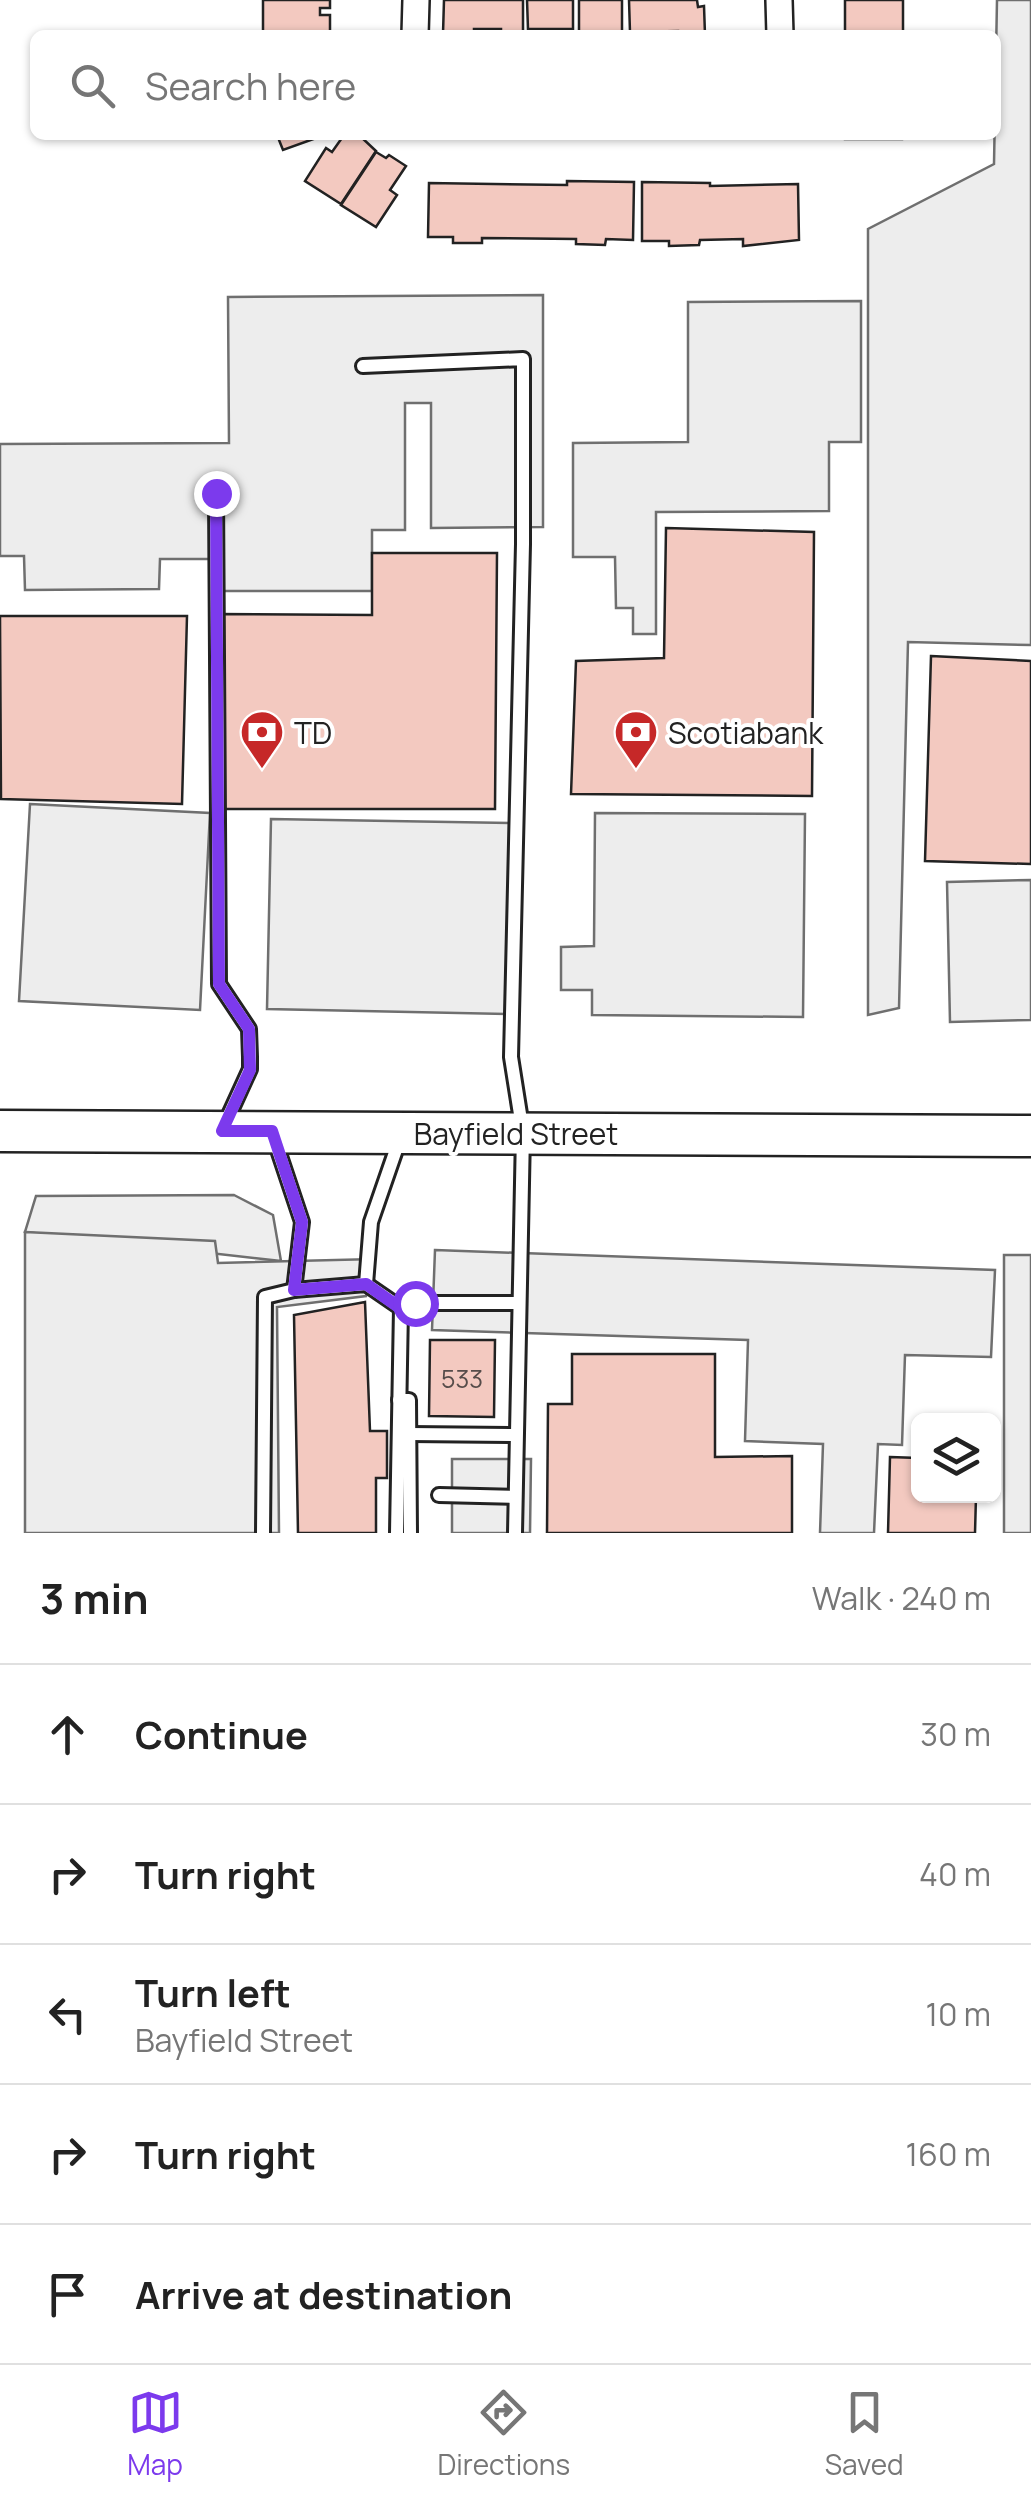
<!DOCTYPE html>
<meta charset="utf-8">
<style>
:root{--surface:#fff;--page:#f2f2f2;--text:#222;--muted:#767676;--line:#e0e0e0;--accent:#7c3aed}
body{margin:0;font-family:Manrope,sans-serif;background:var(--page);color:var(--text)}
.controls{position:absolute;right:30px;bottom:30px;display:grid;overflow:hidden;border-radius:15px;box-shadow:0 2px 8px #0004}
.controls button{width:90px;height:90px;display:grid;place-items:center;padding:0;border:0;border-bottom:2px solid var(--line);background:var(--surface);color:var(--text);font:50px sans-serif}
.stop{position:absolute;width:30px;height:30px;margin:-22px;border:8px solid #7c3aed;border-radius:50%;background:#fff}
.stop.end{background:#7c3aed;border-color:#fff;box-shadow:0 2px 10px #0008}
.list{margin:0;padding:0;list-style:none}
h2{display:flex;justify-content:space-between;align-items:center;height:130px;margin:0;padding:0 40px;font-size:42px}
h2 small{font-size:32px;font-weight:400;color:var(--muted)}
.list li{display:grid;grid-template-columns:65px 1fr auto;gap:30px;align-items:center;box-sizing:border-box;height:140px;padding:0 40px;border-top:2px solid var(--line)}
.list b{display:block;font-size:38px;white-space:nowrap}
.list p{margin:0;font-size:32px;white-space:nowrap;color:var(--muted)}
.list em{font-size:32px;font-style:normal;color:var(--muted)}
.icon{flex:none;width:55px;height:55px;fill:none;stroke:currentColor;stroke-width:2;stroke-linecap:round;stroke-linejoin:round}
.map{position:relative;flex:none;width:1031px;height:1533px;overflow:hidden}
.search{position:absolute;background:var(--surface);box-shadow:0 2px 8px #0004;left:30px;right:30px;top:30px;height:110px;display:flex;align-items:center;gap:25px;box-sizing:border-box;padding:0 35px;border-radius:15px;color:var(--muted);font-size:38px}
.sheet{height:830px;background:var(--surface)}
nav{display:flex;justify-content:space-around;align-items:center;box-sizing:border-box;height:140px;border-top:2px solid var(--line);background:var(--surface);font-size:28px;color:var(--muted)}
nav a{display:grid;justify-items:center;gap:5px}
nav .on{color:var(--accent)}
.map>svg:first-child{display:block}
.green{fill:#eee;stroke:#6f6f6f;stroke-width:2.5}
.parking{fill:#ededed;stroke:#6f6f6f;stroke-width:2.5}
.building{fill:#f3c9c0;stroke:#222;stroke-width:2.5}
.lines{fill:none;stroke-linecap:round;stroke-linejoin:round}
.service-casing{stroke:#222;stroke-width:18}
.minor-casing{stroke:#222;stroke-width:30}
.primary-casing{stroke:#222;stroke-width:45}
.service{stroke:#fff;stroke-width:12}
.minor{stroke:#fff;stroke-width:25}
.primary{stroke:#fff;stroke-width:40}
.route{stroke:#7c3aed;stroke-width:12}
.labels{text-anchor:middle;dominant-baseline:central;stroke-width:8;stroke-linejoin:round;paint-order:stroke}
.number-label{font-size:25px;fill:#564c4a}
.poi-label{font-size:30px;fill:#222;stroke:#fff;text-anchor:start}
.street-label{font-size:30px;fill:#222;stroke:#fff}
</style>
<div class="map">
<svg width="1031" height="1533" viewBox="0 0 1031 1533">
<rect width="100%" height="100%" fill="#fff"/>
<polygon class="green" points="234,1195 273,1215 281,1261 25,1232 36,1196"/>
<g class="parking">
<polygon points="997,0 1031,0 1031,645 908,642 899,1008 868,1015 868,229 994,164"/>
<polygon points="543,295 543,527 431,528 431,403 405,403 405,530 372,530 372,591 221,591 220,559 160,559 159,589 25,590 24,556 0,556 0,444 229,443 228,297"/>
<polygon points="861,301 861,442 829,442 829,511 656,512 656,634 633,634 633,608 616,608 615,557 573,557 573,443 688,442 688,302"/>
<polygon points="30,804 210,813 200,1010 19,1001"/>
<polygon points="595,813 805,814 803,1017 592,1015 592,990 561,990 561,947 594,946"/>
<polygon points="271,819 510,823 506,1014 267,1009"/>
<polygon points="1031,880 1031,1020 950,1022 947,882"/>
<polygon points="25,1232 215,1241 218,1263 375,1259 366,1296 277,1307 279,1533 25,1533"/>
<polygon points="435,1250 995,1270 991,1357 905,1355 902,1445 878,1444 874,1533 820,1533 823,1444 745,1441 748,1340 432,1330"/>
<rect x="1004" y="1255" width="27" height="278"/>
<polygon points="452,1459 531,1459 530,1533 452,1533"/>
</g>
<g class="building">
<polygon points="263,0 330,0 330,8 320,8 320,15 330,15 330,35 263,35"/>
<polygon points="444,0 523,0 523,34 501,34 501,29 474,29 474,34 443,34"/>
<polygon points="527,0 573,0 573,29 528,29"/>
<rect x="579" y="0" width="43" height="32"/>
<polygon points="629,0 697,0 698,7 704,6 705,35 678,35 678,31 630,32"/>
<rect x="845" y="0" width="58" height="35"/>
<polygon points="277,135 318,135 319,137 283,150"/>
<polygon points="344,135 359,135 376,151 341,204 305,181 326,148 332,152"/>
<rect x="845" y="135" width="57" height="4"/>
<polygon points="376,152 386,158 389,155 406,166 390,190 397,195 376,227 341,205"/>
<polygon points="567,181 634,182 633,240 606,239 605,245 576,244 576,239 482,238 482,243 453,243 453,237 428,237 429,183 567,185"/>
<polygon points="642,182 710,183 710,186 798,184 799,240 743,246 743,239 700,240 699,245 669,246 669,241 642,241"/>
<polygon points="666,528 814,532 812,796 571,794 576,661 664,658"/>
<polygon points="372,553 497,553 495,809 218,809 219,614 372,615"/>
<polygon points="0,616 187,616 182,804 1,799"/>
<polygon points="931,656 1031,661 1031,864 925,861"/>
<polygon points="365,1302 370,1431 387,1431 387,1478 376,1478 376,1533 298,1533 294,1315"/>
<polygon points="430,1340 495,1340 494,1417 429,1416"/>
<polygon points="572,1354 715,1354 715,1457 792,1456 792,1533 547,1533 548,1404 572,1404"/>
<polygon points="890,1457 918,1458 918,1496 976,1496 975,1533 888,1533"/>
</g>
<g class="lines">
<g class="service-casing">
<g id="service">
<polyline points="363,366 523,359 523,544 511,1057 523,1133 515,1533"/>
<polyline points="216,493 219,984 249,1029 250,1057 250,1069 224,1126"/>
<polyline points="274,1138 302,1222 294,1290"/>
<polyline points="366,1284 371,1222 399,1141"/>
<polyline points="401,1308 415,1303 519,1303"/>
<polyline points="399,1400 409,1400 410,1533"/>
<polyline points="409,1434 516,1435"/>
<polyline points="439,1495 515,1497"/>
<polyline points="263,1533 265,1297 294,1290 366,1284 401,1308 397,1533"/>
</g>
</g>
<g class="minor-casing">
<g id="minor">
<polyline points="779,0 780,35"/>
<polyline points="415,35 416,0"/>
</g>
</g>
<g class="primary-casing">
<polyline id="primary" points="0,1131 1031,1136"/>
</g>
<use href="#service" class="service"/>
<use href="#minor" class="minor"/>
<use href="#primary" class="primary"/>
</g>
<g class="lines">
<polyline class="route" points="216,493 219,984 249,1029 250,1070 222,1131 272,1131 302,1222 294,1290 366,1284 400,1308 415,1303"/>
</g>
<defs>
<g id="bank-pin" transform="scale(2.25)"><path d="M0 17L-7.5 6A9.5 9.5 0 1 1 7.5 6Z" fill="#c62828" stroke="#fff"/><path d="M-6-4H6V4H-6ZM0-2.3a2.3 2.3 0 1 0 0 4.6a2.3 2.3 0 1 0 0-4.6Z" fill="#fff"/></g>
</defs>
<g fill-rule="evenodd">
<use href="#bank-pin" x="262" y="732"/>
<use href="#bank-pin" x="636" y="732"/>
</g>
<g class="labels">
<g class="number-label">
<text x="462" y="1378">533</text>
</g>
<g class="poi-label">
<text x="294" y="732">TD</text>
<text x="668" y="732">Scotiabank</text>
</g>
<g class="street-label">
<text x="516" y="1133">Bayfield Street</text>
</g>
</g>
</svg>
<div class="controls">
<button><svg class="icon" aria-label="layers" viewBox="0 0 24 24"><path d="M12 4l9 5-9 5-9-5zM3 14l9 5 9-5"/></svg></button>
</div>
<div class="stop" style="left:415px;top:1303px"></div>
<div class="stop end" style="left:216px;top:493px"></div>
<div class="search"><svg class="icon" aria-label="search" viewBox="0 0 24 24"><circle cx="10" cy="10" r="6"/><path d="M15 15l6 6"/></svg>Search here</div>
</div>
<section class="sheet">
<h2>3 min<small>Walk · 240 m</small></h2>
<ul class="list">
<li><svg class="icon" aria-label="ahead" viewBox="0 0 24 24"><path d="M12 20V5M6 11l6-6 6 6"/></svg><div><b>Continue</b></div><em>30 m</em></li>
<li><svg class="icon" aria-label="right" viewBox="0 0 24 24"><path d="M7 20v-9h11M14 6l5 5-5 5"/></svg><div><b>Turn right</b></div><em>40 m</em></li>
<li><svg class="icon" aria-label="left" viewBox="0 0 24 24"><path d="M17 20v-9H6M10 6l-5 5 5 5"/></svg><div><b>Turn left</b><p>Bayfield Street</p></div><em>10 m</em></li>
<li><svg class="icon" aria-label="right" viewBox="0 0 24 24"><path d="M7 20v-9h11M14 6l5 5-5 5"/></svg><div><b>Turn right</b></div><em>160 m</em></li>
<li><svg class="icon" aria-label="arrive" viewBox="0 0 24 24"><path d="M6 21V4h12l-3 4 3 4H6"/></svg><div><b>Arrive at destination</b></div></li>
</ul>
</section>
<nav>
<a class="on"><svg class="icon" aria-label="map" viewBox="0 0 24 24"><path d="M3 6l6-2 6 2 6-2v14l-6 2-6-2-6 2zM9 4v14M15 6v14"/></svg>Map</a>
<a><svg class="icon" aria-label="directions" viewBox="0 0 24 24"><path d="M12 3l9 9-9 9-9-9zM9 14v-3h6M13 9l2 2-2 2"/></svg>Directions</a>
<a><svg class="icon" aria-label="saved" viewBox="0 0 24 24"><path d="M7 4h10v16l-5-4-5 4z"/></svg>Saved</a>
</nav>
